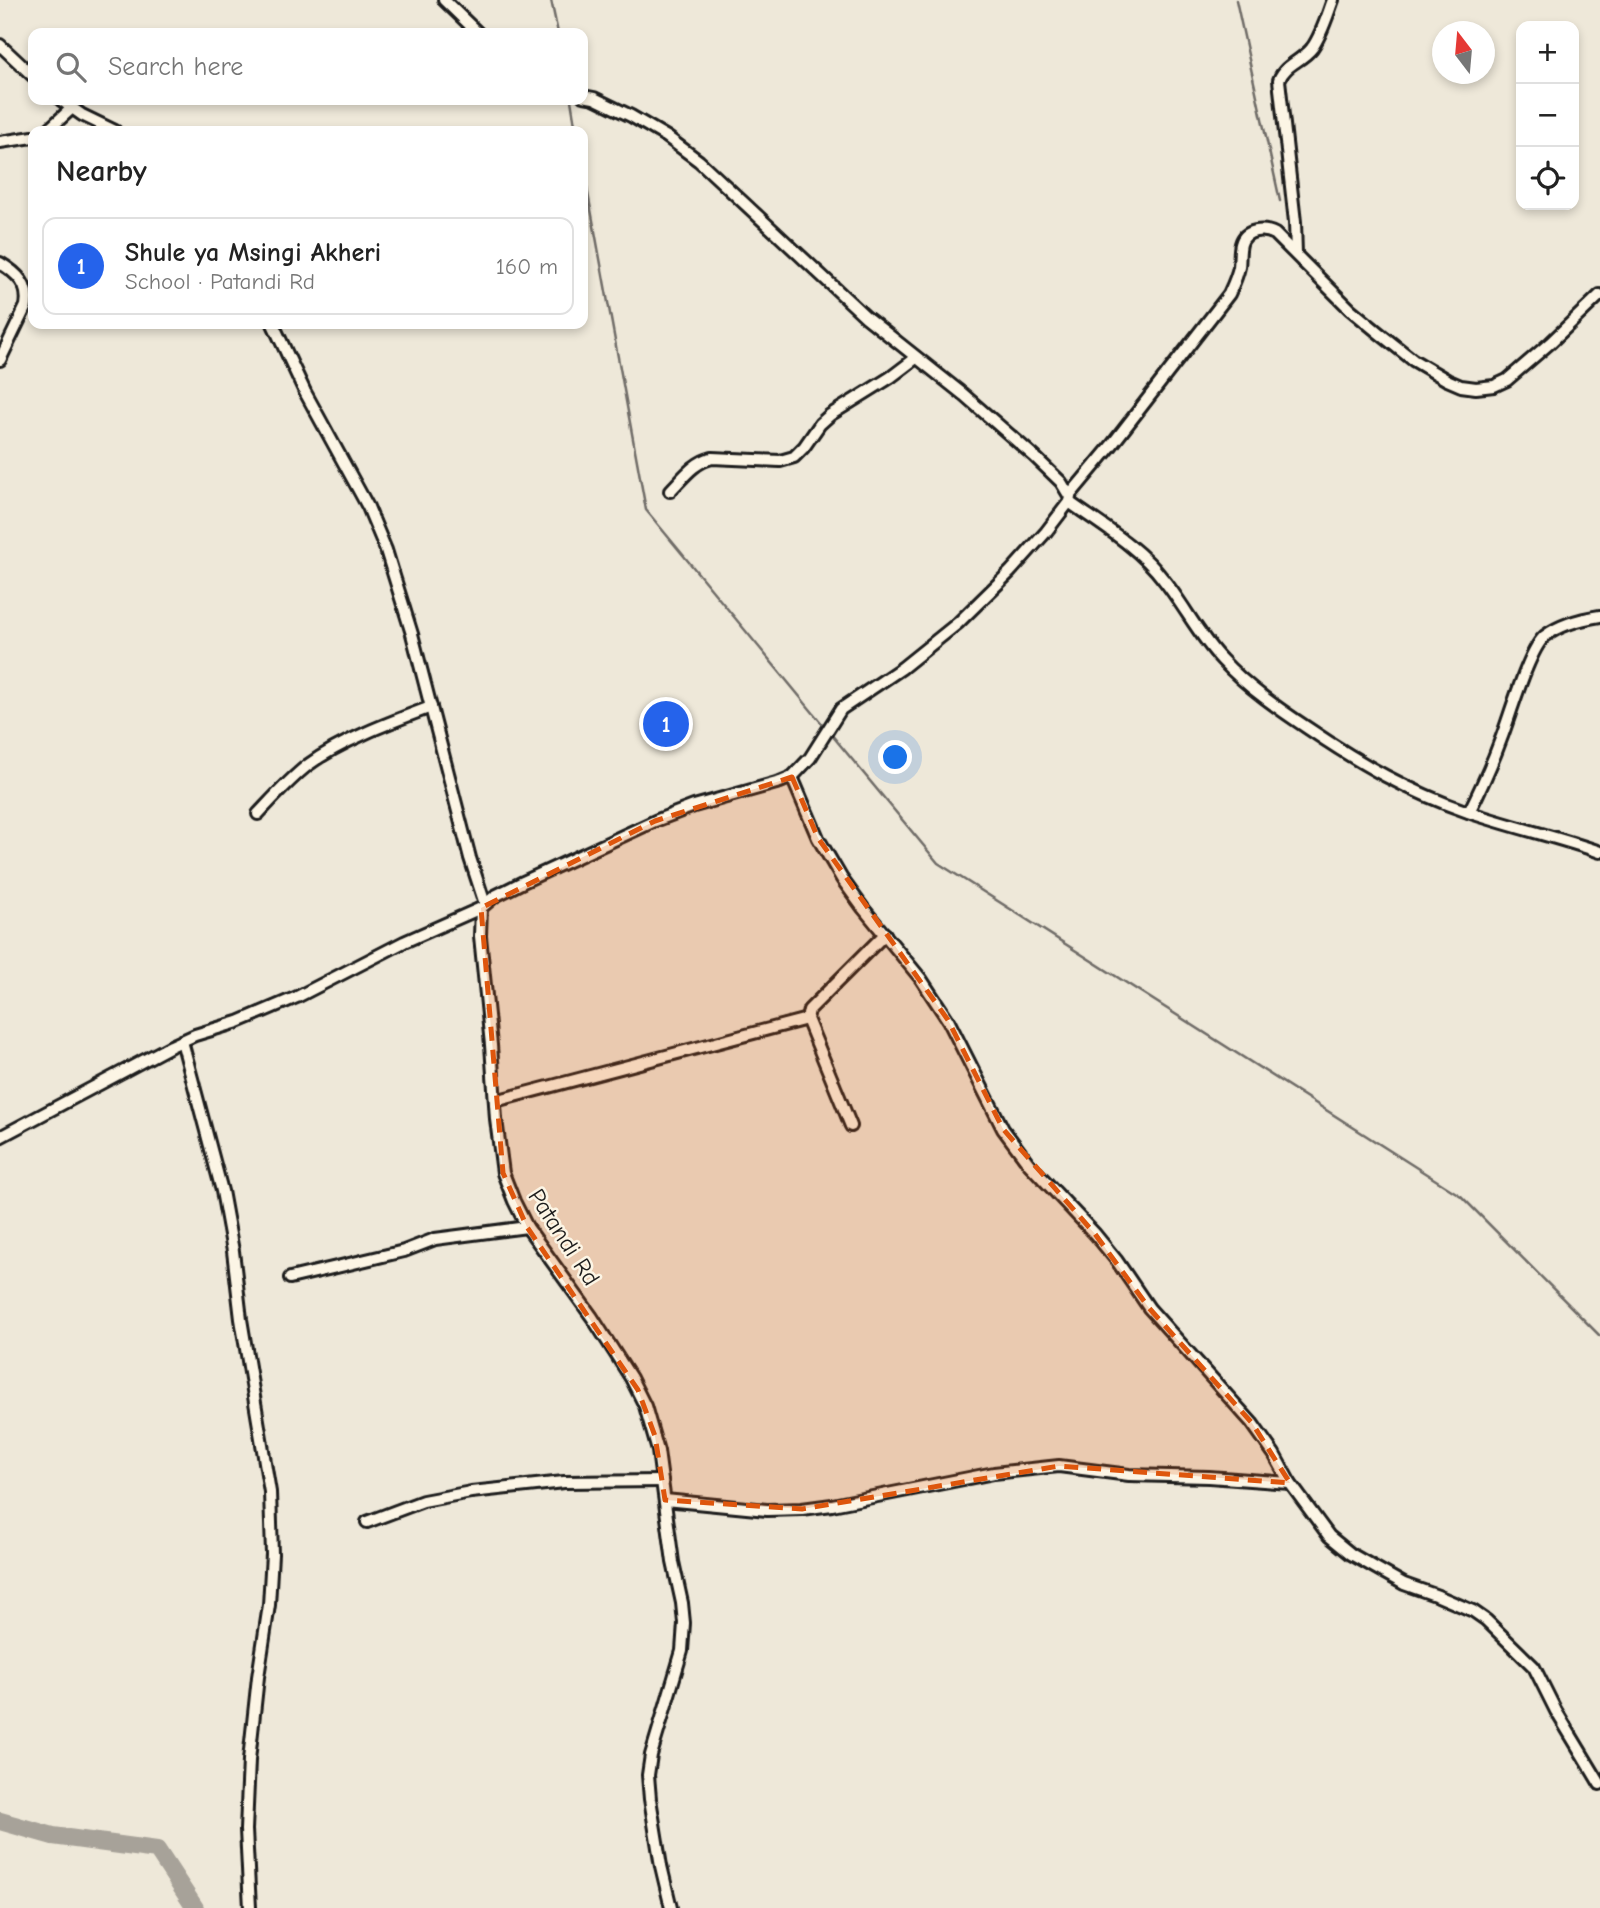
<!DOCTYPE html>
<meta charset="utf-8">
<style>
:root{--surface:#fff;--page:#f2f2f2;--text:#222;--muted:#767676;--line:#e0e0e0;--accent:#2563eb}
body{margin:0;font-family:"Comic Neue",sans-serif;background:var(--page);color:var(--text)}
.controls{position:absolute;right:21px;top:21px;display:grid;overflow:hidden;border-radius:14px;box-shadow:0 4px 10px #0003}
.controls button{width:63px;height:63px;display:grid;place-items:center;padding:0;border:0;border-bottom:2px solid var(--line);background:var(--surface);color:var(--text);font:35px sans-serif}
.compass{position:absolute;left:1432px;top:21px;width:63px;height:63px;border-radius:50%;background:var(--surface);box-shadow:0 4px 10px #0003;rotate:344deg}
.you{position:absolute;left:896px;top:758px;width:24px;height:24px;margin:-18px;border:5px solid #fff;border-radius:50%;background:#1a73e8;box-shadow:0 0 0 10px #1a73e833}
.badge{display:grid;place-items:center;width:46px;height:46px;border-radius:50%;background:var(--accent);color:#fff;font-size:23px;font-weight:700}
.pin{position:absolute;translate:-50% -50%;border:4px solid #fff;box-shadow:0 2px 7px #0006}
.list{margin:0;padding:0;list-style:none}
h2{display:flex;justify-content:space-between;align-items:center;height:91px;margin:0;padding:0 28px;font-size:30px}
h2 small{font-size:23px;font-weight:400;color:var(--muted)}
.list li{display:grid;grid-template-columns:46px 1fr auto;gap:21px;align-items:center;box-sizing:border-box;height:98px;margin:0 14px 14px;padding:0 14px;border:2px solid var(--line);border-radius:14px}
.list b{display:block;font-size:26px;white-space:nowrap}
.list p{margin:0;font-size:23px;white-space:nowrap;color:var(--muted)}
.list em{font-size:23px;font-style:normal;color:var(--muted)}
.icon{flex:none;width:38px;height:38px;fill:none;stroke:currentColor;stroke-width:2;stroke-linecap:round;stroke-linejoin:round}
.map{position:relative;flex:none;width:1600px;height:1908px;overflow:hidden}
.search{position:absolute;background:var(--surface);box-shadow:0 4px 10px #0003;left:28px;top:28px;width:560px;height:77px;display:flex;align-items:center;gap:18px;box-sizing:border-box;padding:0 24px;border-radius:14px;color:var(--muted);font-size:26px}
.panel{position:absolute;background:var(--surface);box-shadow:0 4px 10px #0003;left:28px;top:126px;width:560px;height:203px;border-radius:14px}
.map>svg:first-child{display:block}
.lines{fill:none;stroke-linecap:round;stroke-linejoin:round}
.stream{stroke:#6f6c67;stroke-width:2.5}
.river{stroke:#a7a299;stroke-width:18}
.minor-casing{stroke:#1c1c1c;stroke-width:16}
.minor{stroke:#fcf5e5;stroke-width:10}
.marked{fill:#de560d;fill-opacity:0.2;stroke:#de560d;stroke-width:5;stroke-dasharray:14 9;stroke-linejoin:round}
.labels{text-anchor:middle;dominant-baseline:central;stroke-width:5;stroke-linejoin:round;paint-order:stroke}
.street-label{font-size:24px;fill:#1c1c1c;stroke:#fcf5e5}
</style>
<div class="map">
<svg width="1600" height="1908" viewBox="0 0 1600 1908">
<rect width="100%" height="100%" fill="#eee8d9"/>
<filter id="ink" filterUnits="userSpaceOnUse"><feTurbulence type="fractalNoise" baseFrequency=".0143" numOctaves="2"/><feDisplacementMap in="SourceGraphic" scale="14" xChannelSelector="R" yChannelSelector="G"/><feConvolveMatrix kernelMatrix="1 2 1 2 8 2 1 2 1" color-interpolation-filters="sRGB"/></filter>
<g filter="url(#ink)">
<g class="lines">
<g class="stream">
<polyline points="551,0 558,33"/>
<polyline points="1236,0 1280,201"/>
<polyline points="571,100 576,131"/>
<polyline points="583,166 646,510 824,726"/>
<polyline points="831,734 938,863 1461,1196 1600,1336"/>
</g>
<polyline class="river" points="0,1821 53,1836 157,1850 195,1908"/>
<g class="minor-casing">
<g id="minor">
<polyline points="444,0 478,33"/>
<polyline points="0,45 33,76"/>
<polyline points="583,96 594,98 631,116 667,137 699,161 866,317 964,395 1034,456 1061,482 1070,497 1069,502 1046,532 1010,572 958,623 902,668 841,709 810,758 792,777 780,782 694,806 655,821 523,882 495,896 481,908 480,936 491,1045 496,1119 503,1173 514,1201 527,1227 592,1317 631,1378 645,1406 658,1451 673,1562 682,1603 684,1623 682,1651 651,1755 648,1775 650,1799 661,1866 671,1908"/>
<polyline points="61,100 82,115 115,131"/>
<polyline points="47,131 72,108"/>
<polyline points="0,142 33,137"/>
<path d="M1296 254 1295 222 1279 80C1285 64 1302 61 1312 48 1322 34 1327 16 1333 0"/>
<path d="M0 263C17 273 30 285 26 306L0 360"/>
<polyline points="273,324 305,392 368,507 386,550 412,634 470,858 485,904"/>
<path d="M670 491C683 478 694 462 712 458L780 461 794 457 804 447 820 424 830 415 891 377 916 358"/>
<path d="M1070 495 1111 446 1229 294C1233 285 1237 277 1239 267 1240 259 1239 251 1241 244 1245 229 1264 228 1275 234L1350 309 1379 333 1413 360 1447 380 1461 386 1476 388 1494 386 1507 380 1550 343 1600 295"/>
<path d="M1069 502C1101 525 1139 547 1163 579 1184 605 1199 636 1222 660 1247 687 1279 709 1309 729 1362 765 1408 791 1468 812 1512 827 1557 837 1600 852"/>
<polyline points="792,777 818,838 842,879 863,908 921,979 948,1020 1003,1129 1029,1164 1095,1234 1117,1261 1149,1308 1252,1423 1274,1454 1290,1483 1329,1536 1351,1554 1404,1584 1438,1596 1473,1611 1486,1620 1534,1667 1556,1711 1600,1784"/>
<path d="M1469 812C1481 788 1492 764 1501 739 1510 716 1529 649 1545 636 1561 624 1581 619 1600 616"/>
<path d="M258 814C274 797 290 779 308 765 342 740 391 722 431 707"/>
<polyline points="182,1041 222,1191 233,1251 241,1319 270,1492 272,1554 269,1605 258,1677 249,1760 246,1830 250,1908"/>
<polyline points="495,1101 807,1019"/>
<polyline points="851,1126 807,1019 809,1010 885,934"/>
<polyline points="0,1137 171,1046 195,1035 238,1022 297,997 404,942 481,908"/>
<polyline points="290,1278 404,1251 435,1239 527,1227"/>
<polyline points="665,1500 767,1510 802,1509 832,1505 994,1473 1059,1466 1129,1475 1209,1477 1290,1483"/>
<polyline points="367,1522 423,1501 471,1492 564,1482 662,1481"/>
</g>
</g>
<use href="#minor" class="minor"/>
</g>
</g>
<path class="marked" d="M792 777 818 838 948 1020 1003 1129 1095 1234 1149 1308 1252 1423 1290 1483 1059 1466 802 1509 665 1500 655 1436 638 1390 527 1227 503 1173 481 908 655 821Z"/>
<g class="labels">
<g class="street-label">
<text transform="translate(564 1237) rotate(57)">Patandi Rd</text>
</g>
</g>
</svg>
<div class="controls">
<button>+</button>
<button>−</button>
<button><svg class="icon" aria-label="locate" viewBox="0 0 24 24"><circle cx="12" cy="12" r="6"/><path d="M12 2v4M12 18v4M2 12h4M18 12h4"/></svg></button>
</div>
<svg class="compass" viewBox="-18 -18 36 36"><path d="M0-13l5 13h-10z" fill="#e53935"/><path d="M0 13l5-13h-10z" fill="#767676"/></svg>
<div class="you"></div>
<div class="pin badge" style="left:666px;top:724px">1</div>
<div class="search"><svg class="icon" aria-label="search" viewBox="0 0 24 24"><circle cx="10" cy="10" r="6"/><path d="M15 15l6 6"/></svg>Search here</div>
<section class="panel">
<h2>Nearby<small></small></h2>
<ul class="list">
<li><span class="badge">1</span><div><b>Shule ya Msingi Akheri</b><p>School · Patandi Rd</p></div><em>160 m</em></li>
</ul>
</section>
</div>
